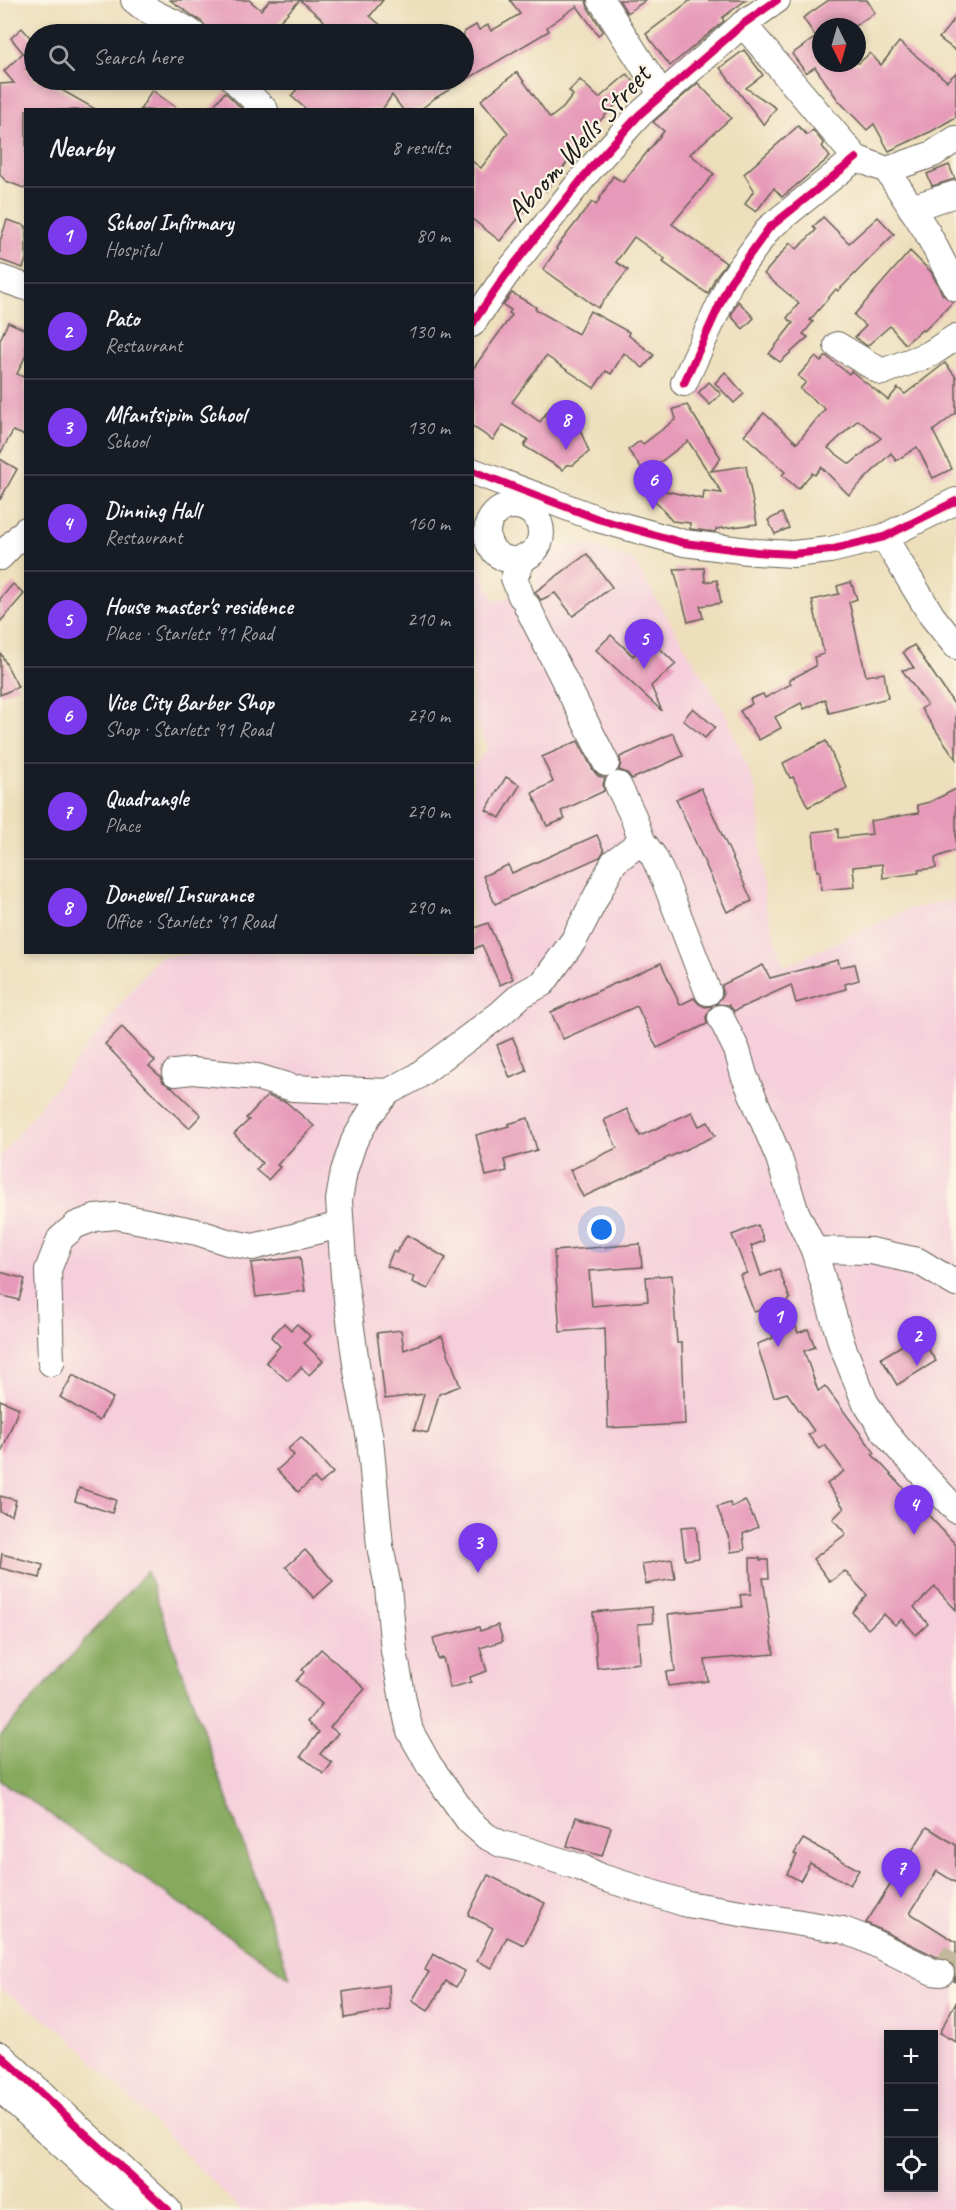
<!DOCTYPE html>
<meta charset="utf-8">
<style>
:root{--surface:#171b24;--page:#20242c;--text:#f1f3f6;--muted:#9ea1a6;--line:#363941;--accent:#7c3aed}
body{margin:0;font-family:Caveat,sans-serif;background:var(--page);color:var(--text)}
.controls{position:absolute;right:18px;bottom:18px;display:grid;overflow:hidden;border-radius:0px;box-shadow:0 3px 9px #0003}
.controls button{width:54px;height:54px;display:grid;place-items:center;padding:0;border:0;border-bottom:2px solid var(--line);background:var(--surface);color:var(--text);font:30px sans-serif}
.compass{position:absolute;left:812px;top:18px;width:54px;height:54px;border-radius:50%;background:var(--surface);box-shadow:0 3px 9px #0003;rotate:175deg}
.you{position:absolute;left:602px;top:1230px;width:21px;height:21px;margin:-15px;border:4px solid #fff;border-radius:50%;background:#1a73e8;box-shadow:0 0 0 9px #1a73e833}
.badge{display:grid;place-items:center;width:39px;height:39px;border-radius:50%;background:var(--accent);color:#fff;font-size:20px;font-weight:700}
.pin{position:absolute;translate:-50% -50px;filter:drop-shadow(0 2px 3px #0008)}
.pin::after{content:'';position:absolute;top:32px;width:21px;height:18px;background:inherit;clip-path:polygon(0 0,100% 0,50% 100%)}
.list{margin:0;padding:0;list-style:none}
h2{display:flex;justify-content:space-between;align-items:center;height:78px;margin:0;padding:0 24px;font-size:26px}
h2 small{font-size:20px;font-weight:400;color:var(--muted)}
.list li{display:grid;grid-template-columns:39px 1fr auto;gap:18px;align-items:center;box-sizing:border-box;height:96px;padding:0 24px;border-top:2px solid var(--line)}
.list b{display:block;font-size:22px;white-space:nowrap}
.list p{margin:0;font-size:20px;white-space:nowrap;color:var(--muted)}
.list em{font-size:20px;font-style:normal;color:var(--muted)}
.icon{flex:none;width:33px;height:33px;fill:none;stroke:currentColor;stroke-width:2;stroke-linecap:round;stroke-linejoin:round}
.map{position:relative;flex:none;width:956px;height:2210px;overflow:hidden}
.search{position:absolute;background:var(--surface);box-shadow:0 3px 9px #0003;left:24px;top:24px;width:450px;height:66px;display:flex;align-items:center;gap:15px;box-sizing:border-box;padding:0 21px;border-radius:33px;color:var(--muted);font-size:22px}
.panel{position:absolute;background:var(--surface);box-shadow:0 3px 9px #0003;left:24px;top:108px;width:450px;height:846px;border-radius:0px}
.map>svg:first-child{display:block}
.built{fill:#f5cfdc;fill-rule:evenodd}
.forest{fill:#85a95d;stroke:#50623c;stroke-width:1.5}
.building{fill:#e699b8;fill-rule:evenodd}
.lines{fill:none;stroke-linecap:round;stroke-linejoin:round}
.minor-tunnel{stroke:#c3b89c;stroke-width:26;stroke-dasharray:26 13;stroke-linecap:butt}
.minor-casing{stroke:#656054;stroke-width:28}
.minor{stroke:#fff;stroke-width:26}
.cycleway-casing{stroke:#fcf5e5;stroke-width:11}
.cycleway{stroke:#d6006c;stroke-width:8}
.labels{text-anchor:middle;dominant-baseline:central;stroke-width:4.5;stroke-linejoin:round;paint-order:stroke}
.street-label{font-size:30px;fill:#1c1c1c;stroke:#fcf5e5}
</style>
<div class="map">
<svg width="956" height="2210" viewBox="0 0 956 2210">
<rect width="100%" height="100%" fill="#fcf5e5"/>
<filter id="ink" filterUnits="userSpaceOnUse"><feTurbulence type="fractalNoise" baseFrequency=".0167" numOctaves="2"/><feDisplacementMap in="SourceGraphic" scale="12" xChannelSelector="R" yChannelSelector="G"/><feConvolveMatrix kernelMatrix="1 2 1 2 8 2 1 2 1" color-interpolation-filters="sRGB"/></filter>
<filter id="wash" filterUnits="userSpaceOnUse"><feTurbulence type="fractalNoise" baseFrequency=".008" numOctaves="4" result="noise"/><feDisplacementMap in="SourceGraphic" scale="24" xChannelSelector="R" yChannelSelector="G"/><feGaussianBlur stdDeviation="1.35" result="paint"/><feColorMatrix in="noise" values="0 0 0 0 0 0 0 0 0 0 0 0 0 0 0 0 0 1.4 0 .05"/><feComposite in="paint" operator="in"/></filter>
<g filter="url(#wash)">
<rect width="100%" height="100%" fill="#eddfbc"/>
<path class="built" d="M473 530 477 557 495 602 539 585 534 575 549 548 592 546 633 561 727 716 757 793 765 903 784 967 908 909 956 900V2210H241L64 2032 0 1989V1157L158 957 238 952H472L473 768 487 748 473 713ZM888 2034H934V2188H888Z"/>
<polygon class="forest" points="147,1571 290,1978 0,1780 0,1736"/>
<g id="blocks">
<g class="building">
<polygon points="170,0 249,0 261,10 270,0 300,0 277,24 279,25 270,34 208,34 206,27 202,22"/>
<polygon points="300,0 383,0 370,16 391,34 339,34"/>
<polygon points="510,0 586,0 588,8 603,31 598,35 577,6 547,27 549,31 435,98 420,110 403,110 392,95 382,110 307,110 291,96 305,80 464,80 464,32 476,25 479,30 488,25 491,31 520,14"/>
<polygon points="619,0 646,0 627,13"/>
<polygon points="691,0 746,0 722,18 724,21 670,66 646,34"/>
<polygon points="829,0 867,0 875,13 853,27 821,27 821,63 859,63 870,53 881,65 899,42 947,81 956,73 956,117 932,131 889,151 874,124 867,130 838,100 815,67 806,73 792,54 816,37 803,18"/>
<polygon points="956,17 956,51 939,38"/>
<polygon points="22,28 34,42 34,66 32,64 26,69 34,74 34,80 44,80 97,110 26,110 26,189 6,181 0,175 0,84 14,83 4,71 23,53 11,38"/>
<polygon points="744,50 763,75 746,88 776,108 764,125 720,68"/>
<polygon points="517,72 550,118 563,108 573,95 569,91 580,80 599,98 627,74 636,84 581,140 583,141 546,191 543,188 500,241 472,219 472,161 481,168 508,133 481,100"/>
<polygon points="698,83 731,118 690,154 714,174 672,224 726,263 716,276 708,294 663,262 665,259 634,237 616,262 628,270 598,308 543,269 557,249 556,248 592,202 596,205 613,176 623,182 664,131 653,122"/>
<polygon points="152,90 179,110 140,110"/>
<polygon points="225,92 243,110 210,110"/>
<polygon points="798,126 807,135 813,130 824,144 822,146 830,157 782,197 774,188 756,212 745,204 754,190 744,174"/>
<polygon points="949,165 955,179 932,186 927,174"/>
<polygon points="823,217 849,243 878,217 894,234 838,291 836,289 810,320 813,322 803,334 808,337 780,362 769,354 793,323 787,318 799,303 764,274 790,243 797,249 816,230 813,227"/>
<polygon points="7,220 26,226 26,260 23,268 0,260 0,241"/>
<polygon points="910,251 931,272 943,295 953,302 924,331 922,330 905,344 890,326 867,346 855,337 866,326 854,315"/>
<polygon points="512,293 536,307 535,309 578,334 590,311 629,332 628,335 654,355 643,368 624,353 611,374 606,371 594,388 546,356 512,402 540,422 554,402 577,422 589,452 573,465 566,465 563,470 524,446 528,439 503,425 493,440 472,426 472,370 512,315 509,313 511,310 503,305"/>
<polygon points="738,301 754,318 743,329 731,316"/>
<polygon points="8,322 26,330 26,355 17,374 26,378 26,436 13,431 0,454 0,340"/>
<path d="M826 356 849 374 851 371 888 400 898 388 905 394 945 363 956 377V413L933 431 952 469 933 478 917 447 896 461 891 453 849 495 821 467 815 475 812 473 798 489 782 475 785 472 744 435 764 413 797 443 825 409 800 389 806 382 798 376 815 357 821 362ZM858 420 881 438 850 464 828 448Z"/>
<polygon points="725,372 744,394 734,403 715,383"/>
<polygon points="709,382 721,394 710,405 698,393"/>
<path d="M687 405 721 458 711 471 746 466 757 524 716 529 715 532 690 529V523L672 521 638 480 646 474 628 450 640 441 643 444 676 419 673 409ZM688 441 709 473 722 493 704 491 703 499 652 488 667 477 658 464Z"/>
<polygon points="0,459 17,469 0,500"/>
<polygon points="782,513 789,528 775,534 768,520"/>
<polygon points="587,554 612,587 573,616 555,593 541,600 535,592"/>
<polygon points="704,568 705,582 717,580 721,603 700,606 703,618 688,622 674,569"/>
<polygon points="851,582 857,599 849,602 866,676 884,673 888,698 829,713 825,699 804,709 801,703 775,717 781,728 759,740 740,711 752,704 750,699 763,694 765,698 791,684 789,680 816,666 814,657 824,654 812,600 839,594 837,586"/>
<polygon points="13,584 24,594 0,622 0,599"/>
<polygon points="611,635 633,656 649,638 676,664 651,686 662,711 596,650"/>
<polygon points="914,645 956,707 956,759 921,709 927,705 902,670 914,668 903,652"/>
<polygon points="0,652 18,687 0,695"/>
<polygon points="693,708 715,727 705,738 683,720"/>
<polygon points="673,733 683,756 632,779 627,773 619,770 621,763 620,757"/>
<polygon points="578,741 593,770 598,776 605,778 603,784 604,791 561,811 565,819 547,826 532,793 553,782 542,757"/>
<polygon points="826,741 847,788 808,807 793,777 790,778 783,763"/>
<polygon points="506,777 520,785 500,818 486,810"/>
<polygon points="701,788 752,901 727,912 676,799"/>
<polygon points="956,789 956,850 935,858 936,868 918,870 919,873 883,878 882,864 853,867 855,887 821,890 820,871 817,871 813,832 838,829 838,838 872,834 870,821 919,813 917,805 930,802"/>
<polygon points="597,835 604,851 600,857 495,904 483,876 508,865 512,873"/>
<polygon points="488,923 513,979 500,985 482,945 472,950 472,929"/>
<polygon points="838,960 840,967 855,964 859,980 845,984 846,989 796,1003 791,985 734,1011 729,1005 716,1004 723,995 722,985 763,965 770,978"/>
<polygon points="661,963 680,1005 694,998 699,1004 705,1007 712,1006 706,1017 707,1024 657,1048 637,1006 563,1039 551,1012"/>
<polygon points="122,1027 155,1061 149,1066 161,1077 163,1082 172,1087 201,1115 189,1128 154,1095 105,1044"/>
<polygon points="513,1038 527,1071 510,1078 497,1045"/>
<polygon points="267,1096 286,1102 314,1126 277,1165 280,1167 268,1180 256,1170 262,1163 234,1134 249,1120 246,1118"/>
<polygon points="627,1109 640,1136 692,1112 699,1126 708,1122 715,1136 583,1197 570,1170 617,1148 604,1120"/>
<polygon points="528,1118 537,1150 504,1160 507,1171 486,1176 476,1135 509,1126 508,1124"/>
<polygon points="758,1225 764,1241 751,1246 761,1276 779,1269 790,1299 787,1301 798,1333 808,1329 815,1347 804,1351 818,1391 825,1386 875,1453 872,1454 956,1545 956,1610 935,1587 914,1607 928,1624 916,1635 902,1619 895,1625 884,1614 868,1629 852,1612 867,1595 845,1571 830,1582 813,1559 846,1534 833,1519 844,1508 827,1484 844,1471 825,1445 819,1449 808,1435 814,1431 787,1393 774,1397 763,1364 757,1344 773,1338 764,1309 754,1312 740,1275 747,1273 732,1235"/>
<polygon points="407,1235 446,1258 428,1289 412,1282 414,1277 387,1266 393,1251 396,1253"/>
<polygon points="640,1244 642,1267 589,1271 592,1306 648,1301 646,1277 672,1275 677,1343 682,1343 685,1424 608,1428 605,1328 560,1332 554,1251"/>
<polygon points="300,1257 305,1291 256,1297 251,1263"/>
<polygon points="0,1272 25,1279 19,1300 0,1295"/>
<polygon points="284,1323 291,1330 297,1324 310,1336 304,1343 323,1361 309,1375 301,1367 288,1381 266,1362 280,1346 271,1337"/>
<polygon points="401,1330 404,1350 442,1336 460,1386 439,1394 428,1433 414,1430 424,1394 385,1399 377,1333"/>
<polygon points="919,1335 936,1361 897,1385 881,1358"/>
<polygon points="73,1375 113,1398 99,1421 60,1397"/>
<polygon points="0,1400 19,1408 1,1453 0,1453"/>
<polygon points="301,1437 333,1473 320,1484 314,1478 298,1492 277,1470 294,1455 288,1449"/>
<polygon points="79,1488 116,1500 112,1513 75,1501"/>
<polygon points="0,1496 16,1500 12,1515 0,1512"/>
<polygon points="745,1500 758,1527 743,1534 745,1550 731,1552 730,1541 717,1507 730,1503 732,1507"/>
<polygon points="696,1526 699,1558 685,1560 681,1527"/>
<polygon points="305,1550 333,1581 314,1598 286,1567"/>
<polygon points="2,1554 43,1565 40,1578 0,1568"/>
<polygon points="750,1558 760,1558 760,1560 768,1560 769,1578 763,1578 774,1654 705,1660 708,1681 668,1686 666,1672 675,1671 668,1614 742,1607 740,1595 751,1594"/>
<polygon points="672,1559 675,1579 646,1584 642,1564"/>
<polygon points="652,1607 653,1623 638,1624 640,1663 597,1668 593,1612"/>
<polygon points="498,1625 503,1641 480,1648 487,1671 470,1677 471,1682 450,1688 443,1658 438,1659 433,1638 479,1627 480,1631"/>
<polygon points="321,1649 365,1689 330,1727 338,1733 320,1754 332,1763 324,1774 301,1756 319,1732 307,1722 322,1704 296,1681 304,1672 302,1670"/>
<polygon points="576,1817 611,1827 602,1856 567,1846"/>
<polygon points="927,1827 956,1845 956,1883 937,1871 910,1913 956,1942 956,1982 954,1981 956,1974 955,1968 950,1961 937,1957 866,1923"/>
<polygon points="803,1839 859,1870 850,1885 810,1863 800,1881 787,1874 797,1855 794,1854"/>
<polygon points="488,1875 545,1903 524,1945 507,1937 492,1968 477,1961 493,1928 468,1915"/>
<polygon points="433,1954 465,1971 456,1987 446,1981 428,2011 412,2001 429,1972 425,1970"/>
<polygon points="389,1985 390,2010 345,2018 343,1992"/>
<polygon points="956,2002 956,2042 939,2033"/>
</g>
</g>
</g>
<g filter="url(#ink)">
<use href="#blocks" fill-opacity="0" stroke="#656054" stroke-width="1.5"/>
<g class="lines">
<polyline class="minor-tunnel" points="941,1973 956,1954"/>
<g class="minor-casing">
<g id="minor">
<path d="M134 0C151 16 175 19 193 34"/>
<polyline points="601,0 662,95"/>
<polyline points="743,24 856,158 887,170 933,154 956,139"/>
<polyline points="234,80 265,110"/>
<polyline points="887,170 927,232 956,288"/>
<polyline points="911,208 956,194"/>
<polyline points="0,278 26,287"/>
<polyline points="472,324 505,276 590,169 639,115 743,24 777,0"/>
<polyline points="837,345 882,372 930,354 956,337"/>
<polyline points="684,383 730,282 769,228 856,158"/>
<polyline points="472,471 598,519 684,543 756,552 793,554 830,550 884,537 956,501"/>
<circle cx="514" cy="533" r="27"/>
<polyline points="884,537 932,616 956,646"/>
<polyline points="0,557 26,530"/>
<polyline points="521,596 514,578 524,557"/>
<polyline points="527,606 606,763"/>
<polyline points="618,785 633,816 642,841 654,857 665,881 708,992"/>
<polyline points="642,841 614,862 574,940 543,983 521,995 500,1014 416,1077 388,1092 369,1115 354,1141 344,1171 339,1200 344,1277 357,1371 370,1439 380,1546 388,1587 394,1651 404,1705 410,1731 429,1765 469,1821 486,1836 501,1844 526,1850 582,1868 601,1877 687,1904 843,1930 864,1938 933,1972 941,1973"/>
<polyline points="721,1018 737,1050 744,1075 779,1158 795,1210 814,1250 842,1345 865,1402 884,1431 900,1450 956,1510"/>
<polyline points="175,1073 192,1071 257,1077 293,1088 388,1092"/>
<polyline points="814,1250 871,1251 918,1261 956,1284"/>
<polyline points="51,1363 48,1270 60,1239 76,1225 95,1218 117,1216 197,1232 227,1242 253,1247 340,1225"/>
<polyline points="0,2055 168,2210"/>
<polyline points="0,2088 133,2210"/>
</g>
</g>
<use href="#minor" class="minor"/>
<g class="cycleway-casing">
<g id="cycleway">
<polyline points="472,324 505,276 590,169 639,115 743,24 777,0"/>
<polyline points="684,383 730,282 769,228 856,158"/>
<polyline points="472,471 598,519 684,543 756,552 793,554 830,550 884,537 956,501"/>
<polyline points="0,2055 168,2210"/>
</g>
</g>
<use href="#cycleway" class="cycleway"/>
</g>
</g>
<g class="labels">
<g class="street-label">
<text transform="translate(578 143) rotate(-48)">Aboom Wells Street</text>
</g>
</g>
</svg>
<div class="controls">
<button>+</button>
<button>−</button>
<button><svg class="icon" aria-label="locate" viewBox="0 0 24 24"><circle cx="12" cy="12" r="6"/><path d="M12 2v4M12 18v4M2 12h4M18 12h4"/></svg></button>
</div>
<svg class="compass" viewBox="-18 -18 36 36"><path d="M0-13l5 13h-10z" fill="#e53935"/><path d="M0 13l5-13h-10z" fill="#9ea1a6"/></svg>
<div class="you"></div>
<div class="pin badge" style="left:778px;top:1347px">1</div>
<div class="pin badge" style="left:917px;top:1366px">2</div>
<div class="pin badge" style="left:478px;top:1573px">3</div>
<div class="pin badge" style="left:914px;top:1535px">4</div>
<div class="pin badge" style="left:644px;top:669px">5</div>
<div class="pin badge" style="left:653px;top:510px">6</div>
<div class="pin badge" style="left:901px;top:1898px">7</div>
<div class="pin badge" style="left:566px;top:450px">8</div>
<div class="search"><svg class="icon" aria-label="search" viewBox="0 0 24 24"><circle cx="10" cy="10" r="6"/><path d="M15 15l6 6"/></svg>Search here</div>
<section class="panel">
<h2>Nearby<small>8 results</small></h2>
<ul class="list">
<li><span class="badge">1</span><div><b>School Infirmary</b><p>Hospital</p></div><em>80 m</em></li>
<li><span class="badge">2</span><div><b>Pato</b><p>Restaurant</p></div><em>130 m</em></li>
<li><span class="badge">3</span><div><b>Mfantsipim School</b><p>School</p></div><em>130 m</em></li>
<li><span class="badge">4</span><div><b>Dinning Hall</b><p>Restaurant</p></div><em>160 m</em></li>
<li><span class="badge">5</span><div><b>House master's residence</b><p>Place · Starlets '91 Road</p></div><em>210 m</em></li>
<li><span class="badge">6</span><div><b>Vice City Barber Shop</b><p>Shop · Starlets '91 Road</p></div><em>270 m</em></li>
<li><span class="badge">7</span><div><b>Quadrangle</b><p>Place</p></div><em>270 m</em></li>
<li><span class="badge">8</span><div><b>Donewell Insurance</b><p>Office · Starlets '91 Road</p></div><em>290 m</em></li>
</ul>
</section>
</div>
